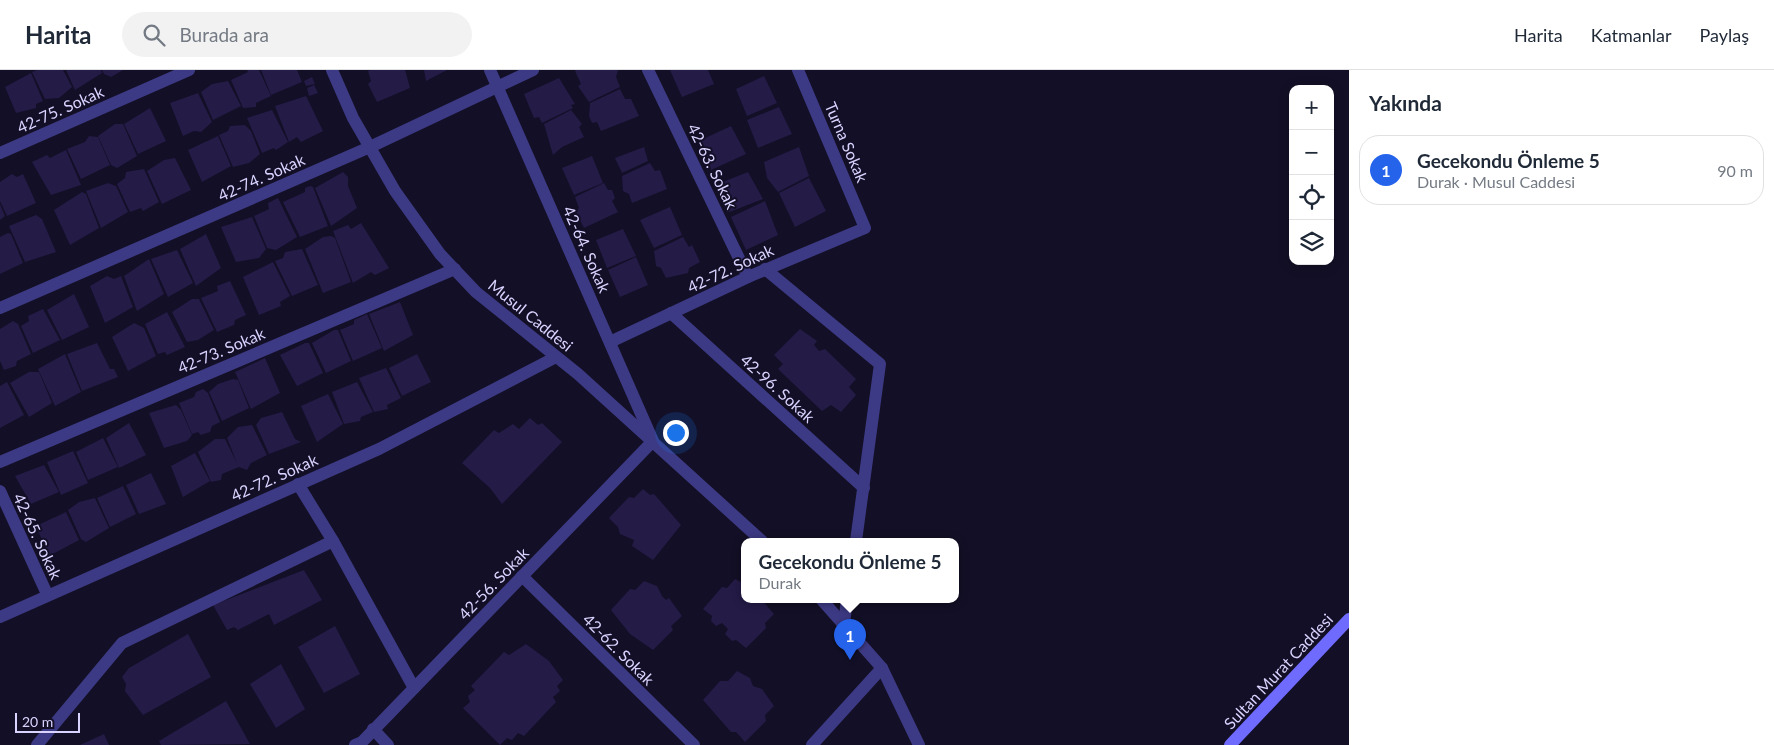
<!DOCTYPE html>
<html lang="tr">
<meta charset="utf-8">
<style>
:root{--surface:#fff;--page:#f2f2f3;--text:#1f2937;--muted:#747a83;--line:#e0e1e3;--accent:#2563eb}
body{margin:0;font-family:Lato,sans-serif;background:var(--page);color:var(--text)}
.controls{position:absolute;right:15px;top:15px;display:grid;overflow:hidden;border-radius:10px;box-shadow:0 2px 12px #0003}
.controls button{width:45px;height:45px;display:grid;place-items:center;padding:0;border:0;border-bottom:1px solid var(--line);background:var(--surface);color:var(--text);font:25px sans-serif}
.scale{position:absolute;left:15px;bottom:12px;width:65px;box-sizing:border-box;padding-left:5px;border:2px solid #d9d4ff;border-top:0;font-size:14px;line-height:18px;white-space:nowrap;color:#d9d4ff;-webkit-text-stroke:4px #130f26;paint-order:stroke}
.you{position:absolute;left:675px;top:362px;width:18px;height:18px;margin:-12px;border:4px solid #fff;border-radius:50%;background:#1a73e8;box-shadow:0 0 0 8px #1a73e833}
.badge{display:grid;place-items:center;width:32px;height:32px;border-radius:50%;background:var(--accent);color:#fff;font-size:16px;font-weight:700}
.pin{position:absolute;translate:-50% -41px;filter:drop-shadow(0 1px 2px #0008)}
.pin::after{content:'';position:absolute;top:26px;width:18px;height:15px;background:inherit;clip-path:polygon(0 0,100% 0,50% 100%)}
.popup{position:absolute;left:741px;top:468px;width:218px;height:65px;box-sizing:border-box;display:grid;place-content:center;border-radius:10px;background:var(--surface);filter:drop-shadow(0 1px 4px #0005);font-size:16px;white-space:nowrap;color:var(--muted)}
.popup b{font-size:19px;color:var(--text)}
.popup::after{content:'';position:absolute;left:50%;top:100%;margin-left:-10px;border:10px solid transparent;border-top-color:var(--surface)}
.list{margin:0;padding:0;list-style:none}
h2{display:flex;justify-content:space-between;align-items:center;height:65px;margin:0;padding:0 20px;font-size:21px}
h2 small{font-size:16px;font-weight:400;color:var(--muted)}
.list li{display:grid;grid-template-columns:32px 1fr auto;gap:15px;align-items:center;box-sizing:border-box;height:70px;margin:0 10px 10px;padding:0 10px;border:1px solid var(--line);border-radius:20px}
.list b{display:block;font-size:19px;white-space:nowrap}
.list p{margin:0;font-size:16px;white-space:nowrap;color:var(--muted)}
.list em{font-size:16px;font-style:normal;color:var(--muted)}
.icon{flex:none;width:28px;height:28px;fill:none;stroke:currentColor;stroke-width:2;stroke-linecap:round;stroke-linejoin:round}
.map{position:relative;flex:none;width:1349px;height:675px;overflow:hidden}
header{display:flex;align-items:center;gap:30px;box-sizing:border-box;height:70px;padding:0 25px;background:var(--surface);border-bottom:1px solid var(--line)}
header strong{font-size:24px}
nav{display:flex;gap:28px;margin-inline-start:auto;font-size:18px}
.search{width:350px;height:45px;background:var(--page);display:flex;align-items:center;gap:12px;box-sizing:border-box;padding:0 18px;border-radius:28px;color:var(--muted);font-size:19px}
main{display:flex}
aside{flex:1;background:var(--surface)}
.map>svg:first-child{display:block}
.building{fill:#241b47}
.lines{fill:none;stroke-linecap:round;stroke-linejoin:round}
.lane{stroke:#3d3a85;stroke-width:12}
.street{stroke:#3d3a85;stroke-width:12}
.secondary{stroke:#6f6bff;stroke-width:12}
.labels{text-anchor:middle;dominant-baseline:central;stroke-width:4;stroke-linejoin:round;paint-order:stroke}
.street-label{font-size:16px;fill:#d9d4ff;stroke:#130f26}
</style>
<header>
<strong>Harita</strong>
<div class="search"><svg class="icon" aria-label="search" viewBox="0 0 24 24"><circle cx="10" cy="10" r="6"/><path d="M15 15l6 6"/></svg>Burada ara</div>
<nav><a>Harita</a><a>Katmanlar</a><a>Paylaş</a></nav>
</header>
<main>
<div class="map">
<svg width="1349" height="675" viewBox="0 0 1349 675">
<rect width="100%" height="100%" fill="#130f26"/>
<g class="building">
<polygon points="37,0 63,0 72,17 59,28 45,29 32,2"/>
<polygon points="66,0 101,0 102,3 75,20"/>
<polygon points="102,0 123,0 111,7 104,4"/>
<polygon points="247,0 259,0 271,26 256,33 256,37 243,38 231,10 248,2"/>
<polygon points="261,0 297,0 302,12 271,25"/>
<polygon points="370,0 405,0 410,18 377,32 368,14 371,11 368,1"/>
<polygon points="424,0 447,0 426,11"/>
<polygon points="576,0 618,0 616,7 620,17 589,32 578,16 581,14 575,1"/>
<polygon points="670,0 708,0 714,14 682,27"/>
<polygon points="31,3 43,31 36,34 36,38 16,43 5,17"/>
<polygon points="764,6 777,33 747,46 736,19"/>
<polygon points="312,7 315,14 306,16 304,11"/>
<polygon points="559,8 575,34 571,35 573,38 542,53 539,47 534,48 524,24"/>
<polygon points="228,11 241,36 213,50 201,22 212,14"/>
<polygon points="314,15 318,23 309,26 307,18"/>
<polygon points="620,19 625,29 631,29 639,46 601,61 597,52 592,53 589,46 590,33"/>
<polygon points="198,23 212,52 201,62 194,61 183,66 170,33"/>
<polygon points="306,26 323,61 301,72 297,67 289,72 275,36"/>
<polygon points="779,37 792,64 758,78 747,50"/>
<polygon points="150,38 166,71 138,84 124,54"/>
<polygon points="272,40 288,72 276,80 274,78 262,83 247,48"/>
<polygon points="571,40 582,54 579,57 584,67 562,77 553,85 544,54"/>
<polygon points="115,54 123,54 137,86 117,98 111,95 98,66"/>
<polygon points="245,55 251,61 260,84 249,93 233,97 219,65 228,61 230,56"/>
<polygon points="731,56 746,84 711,100 701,70"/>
<polygon points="89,66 98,67 110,95 81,109 67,79 85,72"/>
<polygon points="218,66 231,96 202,112 188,80"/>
<polygon points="644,77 648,91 622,103 615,88"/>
<polygon points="799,77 809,106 778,122 767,108 764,92"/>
<polygon points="66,80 81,115 51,125 32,92 47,85 50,88"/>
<polygon points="592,86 603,113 574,125 562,98"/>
<polygon points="175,88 191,120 162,134 147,101 164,90"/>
<polygon points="650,93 655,101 660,100 667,119 632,133 629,124 623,121 622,106"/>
<polygon points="144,99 159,132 143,141 141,138 130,142 117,114 125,108 126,102"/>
<polygon points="343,102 348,107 348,116 357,138 331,156 315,118"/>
<polygon points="748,102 763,129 727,143 715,115"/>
<polygon points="12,104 17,107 23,104 36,133 7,146 0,131 0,112"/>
<polygon points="809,108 826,141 795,157 779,123"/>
<polygon points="108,113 116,116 128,142 101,158 86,121"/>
<polygon points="604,113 608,120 612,120 615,128 612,131 618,142 584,158 576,142 579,138 575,127"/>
<polygon points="310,116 313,117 328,156 300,167 283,132 305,122 305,118"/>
<polygon points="82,122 86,124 99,158 70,175 54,140"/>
<polygon points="278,128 297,167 276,180 267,178 254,146 269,139 268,133"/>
<polygon points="765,131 778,165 746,180 731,147"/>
<polygon points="0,134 5,146 0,150"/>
<polygon points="670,137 682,165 654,178 640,150"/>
<polygon points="36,145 42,149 56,182 25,192 9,156"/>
<polygon points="252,147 266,179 259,188 236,192 221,157"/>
<polygon points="361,153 389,198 375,205 371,202 353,213 333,161 348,155 351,159"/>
<polygon points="623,159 636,186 607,198 596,170"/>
<polygon points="8,163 11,164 23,193 0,204 0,167"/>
<polygon points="206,164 221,198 196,216 180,179"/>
<polygon points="331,166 335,168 351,212 323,223 305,179 323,167"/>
<polygon points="683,167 689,177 692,175 700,192 689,198 688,203 666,208 661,198 656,196 654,181"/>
<polygon points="302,179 318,215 292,226 275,191 283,188 285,182"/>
<polygon points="177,180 193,213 168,227 151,189"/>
<polygon points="636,187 648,215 620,227 608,200"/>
<polygon points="149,189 164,224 137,241 124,206"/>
<polygon points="273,192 290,226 280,232 281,236 259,245 243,207"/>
<polygon points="107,206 114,209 121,206 133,237 105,253 90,216"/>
<polygon points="230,211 246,245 235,250 234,255 217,262 201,228 218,221 217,216"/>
<polygon points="74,224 89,257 62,270 47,240"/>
<polygon points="192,229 199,229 214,260 198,270 187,272 172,242"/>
<polygon points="400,232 413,265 384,281 369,244"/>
<polygon points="43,239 60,270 33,283 21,256 29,251 28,246"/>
<polygon points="167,242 185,277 167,285 165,282 158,284 145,254"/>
<polygon points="367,244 382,278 353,291 340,260 354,254 354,250"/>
<polygon points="13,251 18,254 31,284 17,291 16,296 4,300 0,291 0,259"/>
<polygon points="134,253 144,258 156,286 128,301 112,267"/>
<polygon points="800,259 817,271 814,275 819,281 825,279 856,309 849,317 856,325 841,342 831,335 822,341 778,299 783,294 774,285"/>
<polygon points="334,260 338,260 351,291 326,303 312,273"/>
<polygon points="97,273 110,299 114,299 118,307 82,321 67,284"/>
<polygon points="305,273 309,273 323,303 297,316 280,285"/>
<polygon points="65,284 81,322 55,336 38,299"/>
<polygon points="417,284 431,312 402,326 389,298"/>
<polygon points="265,288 280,323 251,339 235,302"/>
<polygon points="386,298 401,328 387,335 388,339 374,342 359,308"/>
<polygon points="29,302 39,302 52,333 29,347 10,313"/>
<polygon points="233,309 238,310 249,338 222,351 209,322 218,314"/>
<polygon points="7,312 24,345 0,358 0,316"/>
<polygon points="357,312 373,342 361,347 360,351 344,354 332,322"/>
<polygon points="203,319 208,323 220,352 212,356 210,362 201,365 198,362 192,364 179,333 194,327 196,322"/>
<polygon points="328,324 343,354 317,372 301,336"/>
<polygon points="176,335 181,340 192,365 187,371 164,378 149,343"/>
<polygon points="282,342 295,369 301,372 269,384 256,355 261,348"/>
<polygon points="530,348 538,355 542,353 562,372 502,434 490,418 462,393 494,360 499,363 513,354 519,359"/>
<polygon points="129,353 146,385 119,398 106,368"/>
<polygon points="252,355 267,385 251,393 247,400 239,397 222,404 221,410 211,412 198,382 215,369 225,369 237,393 227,368 238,357"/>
<polygon points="103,368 118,397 88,410 76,382"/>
<polygon points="73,381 88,413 61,425 47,392"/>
<polygon points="195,383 210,411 183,427 171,396"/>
<polygon points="44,395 59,422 31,434 15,406"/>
<polygon points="151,403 166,434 139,444 126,415"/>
<polygon points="123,416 136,444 110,457 97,428"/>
<polygon points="643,419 650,425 654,424 681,455 653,490 632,476 634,470 620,464 618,457 609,448 629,427 634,428"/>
<polygon points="95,428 109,458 86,472 81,469 68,440 79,432"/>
<polygon points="66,442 79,470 49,486 36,456"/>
<polygon points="304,500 322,530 274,555 269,544 238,560 234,557 227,560 213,535"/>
<polygon points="735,509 745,514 745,529 761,529 774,544 765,553 766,558 746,578 736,570 732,571 725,564 728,559 722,553 716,556 711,551 712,546 703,539 722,517 727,518"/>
<polygon points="644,511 657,516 662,526 666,530 669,528 682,546 671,556 673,560 653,580 630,564 611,540 630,519 635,520"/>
<polygon points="335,556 360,604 324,623 298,577"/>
<polygon points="188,564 211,607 143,645 125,621 126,614 122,607 129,598"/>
<polygon points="526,574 549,591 563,610 557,616 560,621 553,627 556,632 524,666 518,663 512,670 507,668 500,675 463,638 470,632 468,626 475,620 471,616 504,582 509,585"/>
<polygon points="281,594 305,639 276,658 250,614"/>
<polygon points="737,601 750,608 753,616 762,619 774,636 765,645 766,651 745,672 736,662 731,662 703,630 720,611 728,611"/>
<polygon points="226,631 250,674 161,675 159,671"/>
<polygon points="104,664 109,675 80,675"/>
</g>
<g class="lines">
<g class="lane">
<polyline points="765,199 880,294 856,471"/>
<polyline points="298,414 333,471 414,618"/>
<polyline points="844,554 847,529"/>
<polyline points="37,675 122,573 333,471"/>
</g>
<g class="street">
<polyline points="332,0 353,48 395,121 440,184 476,222 578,304 762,471"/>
<polyline points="648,0 748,207"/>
<polyline points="0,83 189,0"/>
<polyline points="0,238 370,77 533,0"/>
<polyline points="671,243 864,418"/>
<polyline points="610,272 748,207 865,158 798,0"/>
<polyline points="0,392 455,199"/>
<polyline points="0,421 47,524"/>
<polyline points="522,506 694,675"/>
<polyline points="821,529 882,598 919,675"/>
<polyline points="0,547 379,379 556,287"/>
<polyline points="373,659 388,675"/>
<polyline points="355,675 362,672 653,371 490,0"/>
<polyline points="812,675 882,598"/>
</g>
<polyline class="secondary" points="1230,675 1349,549"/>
</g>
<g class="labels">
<g class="street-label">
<text transform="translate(60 39) rotate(-24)">42-75. Sokak</text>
<text transform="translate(847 72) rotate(67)">Turna Sokak</text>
<text transform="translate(713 96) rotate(64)">42-63. Sokak</text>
<text transform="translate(261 107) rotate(-24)">42-74. Sokak</text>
<text transform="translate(587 179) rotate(66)">42-64. Sokak</text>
<text transform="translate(730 198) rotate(-25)">42-72. Sokak</text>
<text transform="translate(531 245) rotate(39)">Musul Caddesi</text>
<text transform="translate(221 280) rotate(-23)">42-73. Sokak</text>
<text transform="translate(778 318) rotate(42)">42-96. Sokak</text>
<text transform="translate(274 407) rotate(-24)">42-72. Sokak</text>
<text transform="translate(38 466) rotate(65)">42-65. Sokak</text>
<text transform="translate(493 513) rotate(-46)">42-56. Sokak</text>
<text transform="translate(619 579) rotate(45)">42-62. Sokak</text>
<text transform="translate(1278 601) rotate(-47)">Sultan Murat Caddesi</text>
</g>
</g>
</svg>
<div class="controls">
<button>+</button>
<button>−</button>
<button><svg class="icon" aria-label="locate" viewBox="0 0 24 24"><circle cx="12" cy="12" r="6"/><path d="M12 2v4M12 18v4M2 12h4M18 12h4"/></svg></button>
<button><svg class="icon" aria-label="layers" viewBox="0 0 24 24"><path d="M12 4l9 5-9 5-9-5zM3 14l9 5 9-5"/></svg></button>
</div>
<div class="scale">20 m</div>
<div class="you"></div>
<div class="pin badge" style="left:850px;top:590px">1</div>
<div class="popup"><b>Gecekondu Önleme 5</b>Durak</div>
</div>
<aside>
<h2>Yakında<small></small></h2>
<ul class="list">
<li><span class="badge">1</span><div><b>Gecekondu Önleme 5</b><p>Durak · Musul Caddesi</p></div><em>90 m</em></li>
</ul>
</aside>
</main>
